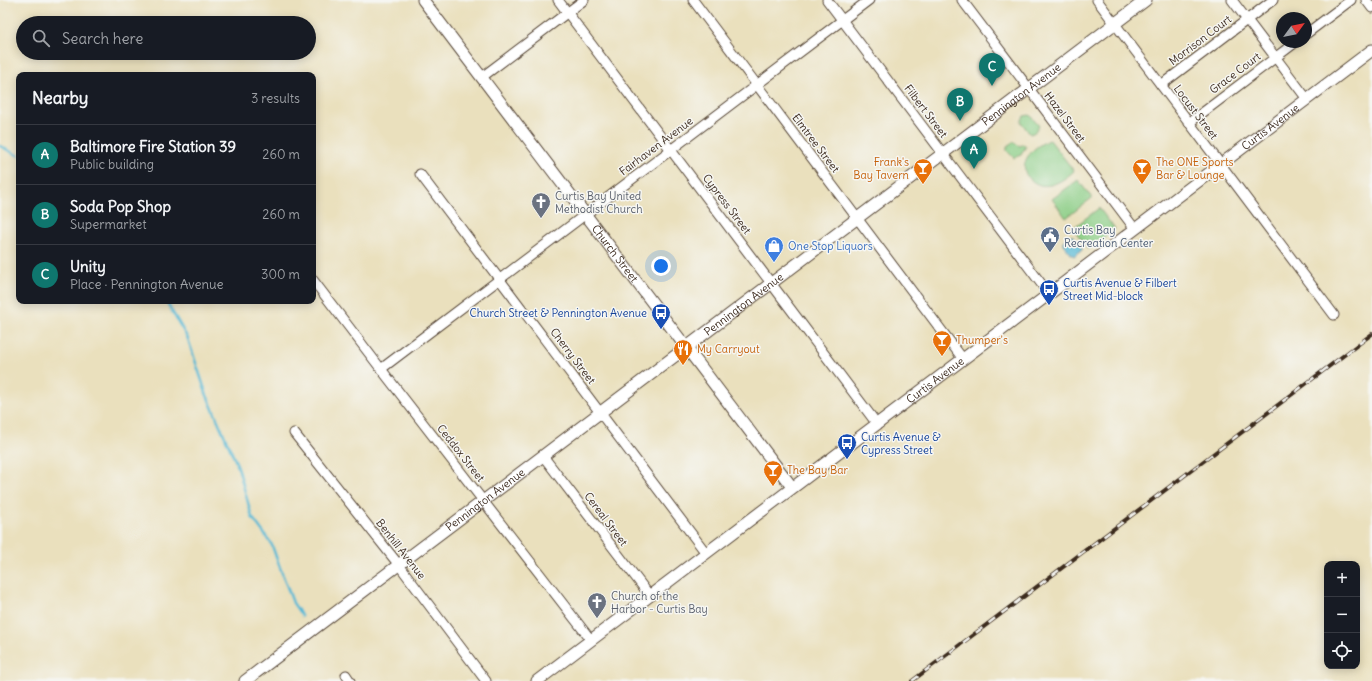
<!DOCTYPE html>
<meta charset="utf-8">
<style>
:root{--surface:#171b24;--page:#20242c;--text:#f1f3f6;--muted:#9ea1a6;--line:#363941;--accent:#0f766e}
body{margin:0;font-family:Delius,sans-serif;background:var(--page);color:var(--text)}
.controls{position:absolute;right:12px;bottom:12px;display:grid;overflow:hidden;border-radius:8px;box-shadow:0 2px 10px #0003}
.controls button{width:36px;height:36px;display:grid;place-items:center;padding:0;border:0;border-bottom:1px solid var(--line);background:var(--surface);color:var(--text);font:20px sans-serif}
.compass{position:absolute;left:1276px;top:12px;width:36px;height:36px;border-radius:50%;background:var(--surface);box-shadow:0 2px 10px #0003;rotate:57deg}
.you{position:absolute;left:661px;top:266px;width:14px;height:14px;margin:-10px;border:3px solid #fff;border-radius:50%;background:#1a73e8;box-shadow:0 0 0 6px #1a73e833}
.badge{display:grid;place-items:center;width:26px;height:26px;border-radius:50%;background:var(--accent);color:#fff;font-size:13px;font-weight:700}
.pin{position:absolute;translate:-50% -33px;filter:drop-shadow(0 1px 2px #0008)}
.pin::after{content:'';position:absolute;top:21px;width:14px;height:12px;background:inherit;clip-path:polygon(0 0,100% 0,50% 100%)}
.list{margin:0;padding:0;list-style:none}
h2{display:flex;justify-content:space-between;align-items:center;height:52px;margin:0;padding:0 16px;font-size:17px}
h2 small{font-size:13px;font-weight:400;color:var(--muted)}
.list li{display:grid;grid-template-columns:26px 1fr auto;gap:12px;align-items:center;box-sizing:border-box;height:60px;padding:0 16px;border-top:1px solid var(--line)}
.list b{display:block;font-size:15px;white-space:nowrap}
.list p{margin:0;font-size:13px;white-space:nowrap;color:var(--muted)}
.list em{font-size:13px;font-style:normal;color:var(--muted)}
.icon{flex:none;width:22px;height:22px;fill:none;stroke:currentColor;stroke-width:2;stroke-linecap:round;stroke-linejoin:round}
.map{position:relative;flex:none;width:1372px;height:681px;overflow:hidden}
.search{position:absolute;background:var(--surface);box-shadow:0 2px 10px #0003;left:16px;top:16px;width:300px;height:44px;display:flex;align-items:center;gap:10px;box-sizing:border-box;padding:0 14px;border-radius:22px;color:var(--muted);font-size:15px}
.panel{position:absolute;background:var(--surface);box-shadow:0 2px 10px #0003;left:16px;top:72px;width:300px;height:232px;border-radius:8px}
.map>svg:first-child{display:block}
.green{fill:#8cce86;stroke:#647c52}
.water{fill:#56b9d5;stroke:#48727a}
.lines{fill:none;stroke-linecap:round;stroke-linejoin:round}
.stream{stroke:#56b9d5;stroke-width:2.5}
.minor-casing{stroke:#554536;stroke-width:11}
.major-casing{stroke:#554536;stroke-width:13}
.minor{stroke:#fff;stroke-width:9}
.major{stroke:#fff;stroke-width:11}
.rail-casing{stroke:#3b2a1e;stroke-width:4}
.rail{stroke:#f6f6f2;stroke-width:2.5;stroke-dasharray:8;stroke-linecap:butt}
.labels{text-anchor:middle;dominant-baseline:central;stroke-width:3;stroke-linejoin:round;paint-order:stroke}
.street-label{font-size:11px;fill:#3b2a1e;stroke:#f6f6f2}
.food-label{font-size:11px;fill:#c56008;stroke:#f6f6f2;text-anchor:start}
.worship-label{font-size:11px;fill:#5b616d;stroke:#f6f6f2;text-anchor:start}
.service-label{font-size:11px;fill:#4e5e75;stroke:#f6f6f2;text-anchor:start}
.shop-label{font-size:11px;fill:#366cbe;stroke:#f6f6f2;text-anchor:start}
.transit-label{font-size:11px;fill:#164399;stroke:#f6f6f2;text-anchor:start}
</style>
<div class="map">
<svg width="1372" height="681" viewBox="0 0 1372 681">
<rect width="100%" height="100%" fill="#f6f6f2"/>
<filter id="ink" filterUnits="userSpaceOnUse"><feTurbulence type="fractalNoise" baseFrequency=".025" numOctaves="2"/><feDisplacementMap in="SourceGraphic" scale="8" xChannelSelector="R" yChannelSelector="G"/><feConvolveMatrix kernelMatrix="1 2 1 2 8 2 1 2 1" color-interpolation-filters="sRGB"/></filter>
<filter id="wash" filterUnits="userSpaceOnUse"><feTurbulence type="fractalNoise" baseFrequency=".012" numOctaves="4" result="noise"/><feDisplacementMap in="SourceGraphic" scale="16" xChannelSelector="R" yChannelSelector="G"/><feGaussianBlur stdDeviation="0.9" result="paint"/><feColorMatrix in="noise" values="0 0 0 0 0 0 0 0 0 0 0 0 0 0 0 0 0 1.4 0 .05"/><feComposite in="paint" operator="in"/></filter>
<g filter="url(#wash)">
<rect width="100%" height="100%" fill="#eae0bd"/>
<g class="green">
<path d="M1030 115 1039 126C1037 130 1035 133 1030 134L1021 122 1024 116Z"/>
<path d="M1050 140 1074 171C1062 182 1044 193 1030 179 1028 177 1025 174 1025 171 1021 157 1039 143 1050 140Z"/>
<polygon points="1013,142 1020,146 1024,144 1026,146 1021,155 1014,158 1007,151 1007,146"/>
<polygon points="1078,180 1092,198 1066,218 1052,199"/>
<polygon points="1099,208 1115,229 1088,249 1073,228"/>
</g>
<polygon class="water" points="1071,236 1073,236 1082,248 1082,250 1074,256 1072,255 1063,244 1063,241"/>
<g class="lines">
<g class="stream">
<polyline points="0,146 19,156"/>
<polyline points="166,301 188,339 206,393 238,467 252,517 271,543 293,603 302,616"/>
</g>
</g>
</g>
<g filter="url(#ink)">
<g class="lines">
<g class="minor-casing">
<g id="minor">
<polyline points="558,0 877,424"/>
<polyline points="693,0 963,359"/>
<polyline points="827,0 1049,294"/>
<polyline points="962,0 1135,229"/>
<polyline points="1097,0 1334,315"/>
<polyline points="1232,0 1307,99"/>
<polyline points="1366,0 1372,8"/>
<polyline points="1306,34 1351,0"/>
<polyline points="482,77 584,0"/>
<polyline points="1161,85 1273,0"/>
<polyline points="1189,123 1296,42"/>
<polyline points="420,174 706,553"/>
<polyline points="313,280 381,369 591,640"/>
<polyline points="381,369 869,0"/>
<polyline points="294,433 399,565 486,681"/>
<polyline points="543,456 650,596"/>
<polyline points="346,675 350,681"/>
</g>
</g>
<g class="major-casing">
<g id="major">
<path id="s1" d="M423 0 792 487"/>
<path id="s2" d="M245 681 1146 0"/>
<path id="s3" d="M537 681 1372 50"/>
</g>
</g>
<use href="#minor" class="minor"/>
<use href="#major" class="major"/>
<g class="rail-casing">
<polyline id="rail" points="912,681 1372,334"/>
</g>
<use href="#rail" class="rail"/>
</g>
</g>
<defs>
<g id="bar-pin" transform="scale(1)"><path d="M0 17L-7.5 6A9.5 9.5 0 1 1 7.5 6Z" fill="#e8710a" stroke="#f6f6f2"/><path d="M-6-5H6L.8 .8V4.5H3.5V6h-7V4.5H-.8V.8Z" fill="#fff"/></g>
<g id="church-pin" transform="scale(1)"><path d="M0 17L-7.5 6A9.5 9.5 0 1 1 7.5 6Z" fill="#6b7280" stroke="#f6f6f2"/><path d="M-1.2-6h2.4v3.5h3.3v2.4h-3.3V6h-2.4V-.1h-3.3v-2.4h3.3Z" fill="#fff"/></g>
<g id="civic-pin" transform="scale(1)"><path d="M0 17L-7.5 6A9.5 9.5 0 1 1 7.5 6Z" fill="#5c6f8a" stroke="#f6f6f2"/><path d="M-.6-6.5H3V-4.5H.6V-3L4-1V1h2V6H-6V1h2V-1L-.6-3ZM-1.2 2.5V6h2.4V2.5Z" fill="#fff"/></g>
<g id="shop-pin" transform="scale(1)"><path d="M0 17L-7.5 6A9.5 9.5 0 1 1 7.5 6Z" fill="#3f7fe0" stroke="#f6f6f2"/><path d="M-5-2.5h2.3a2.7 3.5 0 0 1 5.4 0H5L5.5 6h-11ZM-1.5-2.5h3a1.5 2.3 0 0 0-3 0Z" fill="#fff"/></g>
<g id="bus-pin" transform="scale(1)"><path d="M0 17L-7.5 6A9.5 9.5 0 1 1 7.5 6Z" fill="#1a4fb4" stroke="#f6f6f2"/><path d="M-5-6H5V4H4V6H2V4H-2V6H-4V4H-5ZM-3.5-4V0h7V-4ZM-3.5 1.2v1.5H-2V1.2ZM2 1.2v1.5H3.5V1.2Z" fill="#fff"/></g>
<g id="restaurant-pin" transform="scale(1)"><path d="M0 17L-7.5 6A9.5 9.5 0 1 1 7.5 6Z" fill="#e8710a" stroke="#f6f6f2"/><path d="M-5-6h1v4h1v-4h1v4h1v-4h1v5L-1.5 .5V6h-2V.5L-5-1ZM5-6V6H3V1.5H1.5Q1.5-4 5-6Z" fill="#fff"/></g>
</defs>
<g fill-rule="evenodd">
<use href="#bar-pin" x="923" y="168"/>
<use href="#bar-pin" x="1142" y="168"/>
<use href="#church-pin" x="541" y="202"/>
<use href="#civic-pin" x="1050" y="236"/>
<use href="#shop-pin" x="774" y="246"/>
<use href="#bus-pin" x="1049" y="289"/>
<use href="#bus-pin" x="661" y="313"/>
<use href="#bar-pin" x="942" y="340"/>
<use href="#restaurant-pin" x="683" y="349"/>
<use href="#bus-pin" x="847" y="443"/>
<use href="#bar-pin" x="773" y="470"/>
<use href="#church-pin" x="597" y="602"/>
</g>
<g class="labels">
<g class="street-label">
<text transform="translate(1200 40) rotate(-37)">Morrison Court</text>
<text transform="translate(1235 73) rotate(-37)">Grace Court</text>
<text stroke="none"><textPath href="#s2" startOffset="973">Pennington Avenue</textPath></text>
<text transform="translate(926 111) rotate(53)">Filbert Street</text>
<text transform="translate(1196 112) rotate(53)">Locust Street</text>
<text transform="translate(1065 117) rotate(53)">Hazel Street</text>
<text stroke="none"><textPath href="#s3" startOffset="919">Curtis Avenue</textPath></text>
<text transform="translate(816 143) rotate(53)">Elmtree Street</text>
<text transform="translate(656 146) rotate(-37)">Fairhaven Avenue</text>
<text transform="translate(727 204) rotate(53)">Cypress Street</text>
<text stroke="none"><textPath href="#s1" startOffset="318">Church Street</textPath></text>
<text stroke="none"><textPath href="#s2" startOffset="625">Pennington Avenue</textPath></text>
<text transform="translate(573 356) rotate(53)">Cherry Street</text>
<text stroke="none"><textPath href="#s3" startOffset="499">Curtis Avenue</textPath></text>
<text transform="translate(461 453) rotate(52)">Ceddox Street</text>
<text stroke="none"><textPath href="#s2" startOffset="301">Pennington Avenue</textPath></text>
<text transform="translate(606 519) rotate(53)">Cereal Street</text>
<text transform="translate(401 549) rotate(52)">Benhill Avenue</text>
</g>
<g class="food-label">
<text x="909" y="162" text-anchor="end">Frank's<tspan x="909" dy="13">Bay Tavern</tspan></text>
<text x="1156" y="162">The ONE Sports<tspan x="1156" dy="13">Bar &amp; Lounge</tspan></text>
<text x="956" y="340">Thumper's</text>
<text x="697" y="349">My Carryout</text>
<text x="787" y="470">The Bay Bar</text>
</g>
<g class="worship-label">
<text x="555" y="196">Curtis Bay United<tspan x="555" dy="13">Methodist Church</tspan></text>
<text x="611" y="596">Church of the<tspan x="611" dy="13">Harbor - Curtis Bay</tspan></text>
</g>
<g class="service-label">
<text x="1064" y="230">Curtis Bay<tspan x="1064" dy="13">Recreation Center</tspan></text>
</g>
<g class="shop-label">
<text x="788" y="246">One Stop Liquors</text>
</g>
<g class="transit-label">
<text x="1063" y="283">Curtis Avenue &amp; Filbert<tspan x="1063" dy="13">Street Mid-block</tspan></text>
<text x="647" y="313" text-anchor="end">Church Street &amp; Pennington Avenue</text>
<text x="861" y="437">Curtis Avenue &amp;<tspan x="861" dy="13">Cypress Street</tspan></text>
</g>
</g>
</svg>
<div class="controls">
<button>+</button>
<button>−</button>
<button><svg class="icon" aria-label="locate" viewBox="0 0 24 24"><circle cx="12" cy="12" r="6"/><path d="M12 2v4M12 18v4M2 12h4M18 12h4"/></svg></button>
</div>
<svg class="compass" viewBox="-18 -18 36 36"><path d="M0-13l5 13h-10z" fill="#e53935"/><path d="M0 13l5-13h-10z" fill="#9ea1a6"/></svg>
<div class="you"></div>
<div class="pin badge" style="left:974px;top:169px">A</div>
<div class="pin badge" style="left:960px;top:121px">B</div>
<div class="pin badge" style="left:992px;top:86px">C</div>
<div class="search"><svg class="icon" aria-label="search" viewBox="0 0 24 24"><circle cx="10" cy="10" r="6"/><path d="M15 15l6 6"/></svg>Search here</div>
<section class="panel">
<h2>Nearby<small>3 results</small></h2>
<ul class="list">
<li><span class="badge">A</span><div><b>Baltimore Fire Station 39</b><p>Public building</p></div><em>260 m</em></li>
<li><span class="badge">B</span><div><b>Soda Pop Shop</b><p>Supermarket</p></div><em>260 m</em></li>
<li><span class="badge">C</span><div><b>Unity</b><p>Place · Pennington Avenue</p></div><em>300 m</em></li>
</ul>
</section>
</div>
